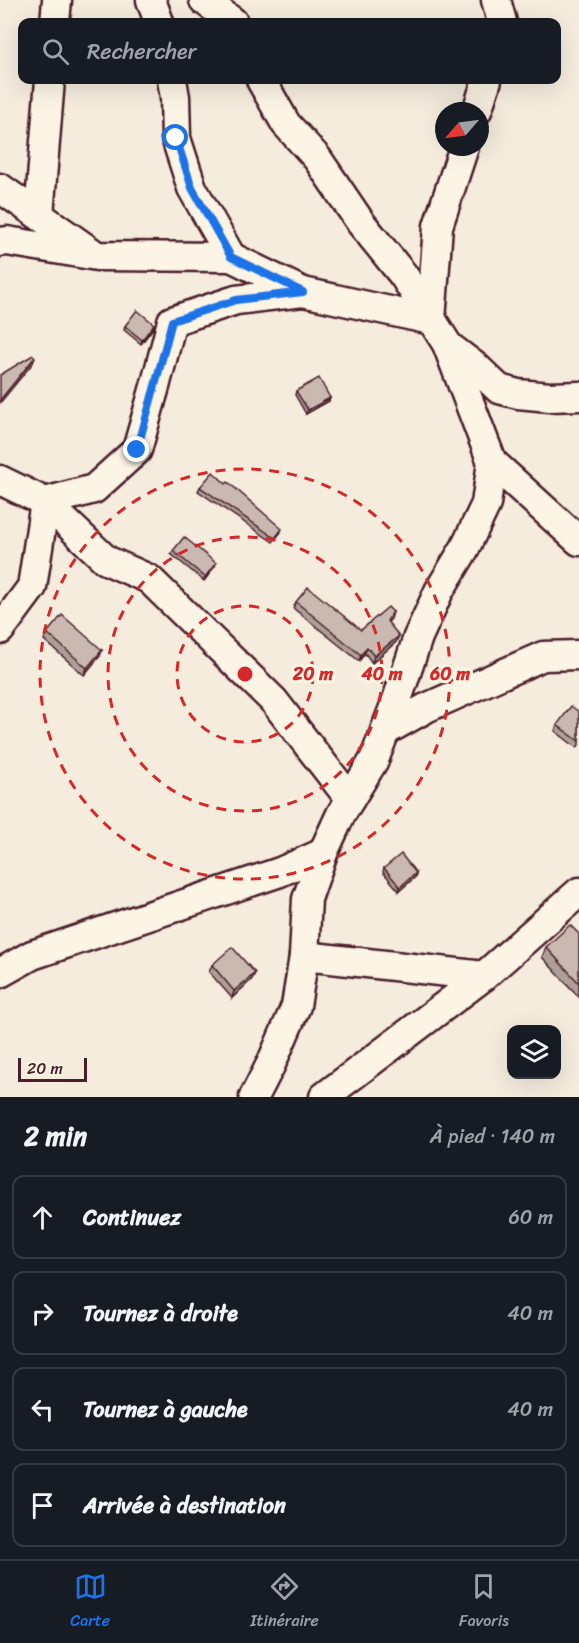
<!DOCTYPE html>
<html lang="fr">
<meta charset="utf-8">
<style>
:root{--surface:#171b24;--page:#242831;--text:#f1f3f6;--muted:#9ea1a6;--line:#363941;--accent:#1a73e8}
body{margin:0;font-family:Sriracha,sans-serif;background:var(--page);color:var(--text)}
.controls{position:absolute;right:18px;bottom:18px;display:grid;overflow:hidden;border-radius:12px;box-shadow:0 6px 24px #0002}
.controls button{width:54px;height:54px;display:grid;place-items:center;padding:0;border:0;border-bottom:2px solid var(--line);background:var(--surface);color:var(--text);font:30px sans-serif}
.compass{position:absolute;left:435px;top:102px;width:54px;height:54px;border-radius:50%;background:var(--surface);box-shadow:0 6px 24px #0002;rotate:242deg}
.scale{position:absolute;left:18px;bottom:15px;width:69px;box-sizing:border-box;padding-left:6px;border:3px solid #4a1f2b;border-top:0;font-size:16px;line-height:21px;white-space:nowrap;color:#4a1f2b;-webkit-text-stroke:4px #fcf5e5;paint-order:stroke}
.stop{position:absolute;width:18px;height:18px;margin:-14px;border:4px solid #1a73e8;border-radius:50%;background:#fff}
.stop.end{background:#1a73e8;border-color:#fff;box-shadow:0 2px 6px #0008}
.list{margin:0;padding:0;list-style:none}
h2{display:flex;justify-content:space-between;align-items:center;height:78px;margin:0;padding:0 24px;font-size:26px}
h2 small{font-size:20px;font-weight:400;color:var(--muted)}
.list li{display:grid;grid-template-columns:39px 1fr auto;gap:18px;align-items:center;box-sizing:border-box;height:84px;margin:0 12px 12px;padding:0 12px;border:2px solid var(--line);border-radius:12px}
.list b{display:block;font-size:22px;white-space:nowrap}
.list em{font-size:20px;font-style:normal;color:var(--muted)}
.icon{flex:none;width:33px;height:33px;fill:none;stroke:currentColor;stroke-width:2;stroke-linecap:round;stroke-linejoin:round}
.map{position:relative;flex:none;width:579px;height:1097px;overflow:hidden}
.search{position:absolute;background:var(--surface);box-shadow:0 6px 24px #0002;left:18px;right:18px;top:18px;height:66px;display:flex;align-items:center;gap:15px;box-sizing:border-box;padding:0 21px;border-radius:12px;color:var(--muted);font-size:22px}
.sheet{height:462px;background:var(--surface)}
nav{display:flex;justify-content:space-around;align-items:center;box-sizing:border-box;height:84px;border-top:2px solid var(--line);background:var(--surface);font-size:16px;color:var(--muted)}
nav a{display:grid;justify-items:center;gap:3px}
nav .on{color:var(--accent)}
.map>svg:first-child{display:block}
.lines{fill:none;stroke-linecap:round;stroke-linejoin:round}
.minor-casing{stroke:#4a1f2b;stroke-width:33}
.minor{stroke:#fcf5e5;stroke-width:28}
.wall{fill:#ae9f98;stroke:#4a1f2b;stroke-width:1.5}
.shaded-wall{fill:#8d827c;stroke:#4a1f2b;stroke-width:1.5}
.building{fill:#cab9b1;stroke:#4a1f2b;stroke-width:1.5}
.route{stroke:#1a73e8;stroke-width:8}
.ring{fill:none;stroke:#d62828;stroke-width:3;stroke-dasharray:10 8}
.centre{fill:#d62828;stroke:#fcf5e5;stroke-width:3}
.ring-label{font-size:18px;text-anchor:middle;font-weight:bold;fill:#d62828;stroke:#fcf5e5;stroke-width:6;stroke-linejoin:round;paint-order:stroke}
</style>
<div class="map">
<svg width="579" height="1097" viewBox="0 0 579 1097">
<rect width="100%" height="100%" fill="#f5ecde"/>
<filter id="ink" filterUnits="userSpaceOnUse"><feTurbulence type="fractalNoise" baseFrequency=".0167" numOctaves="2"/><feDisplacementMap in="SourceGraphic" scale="12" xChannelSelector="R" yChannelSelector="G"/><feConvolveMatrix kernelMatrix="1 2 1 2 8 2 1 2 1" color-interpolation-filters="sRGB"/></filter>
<g filter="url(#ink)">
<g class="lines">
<g class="minor-casing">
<g id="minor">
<polyline points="151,0 159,22"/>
<polyline points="204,0 233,22"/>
<polyline points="496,0 502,22"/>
<polyline points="55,22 57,0"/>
<polyline points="172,80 175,97 176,138 192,188 231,257"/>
<polyline points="261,80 286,124 317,158 361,223 404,276 447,344 492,462 579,541"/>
<polyline points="477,111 487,80"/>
<polyline points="0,188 91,252"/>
<polyline points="39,215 50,80"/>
<polyline points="0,242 7,241 97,256 231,257 303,292 431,320 438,226 464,147"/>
<polyline points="448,346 477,368 499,389 518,394 550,397 579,396"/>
<polyline points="0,480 45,502 94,489 137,450 156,383 172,321 236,300 303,292"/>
<polyline points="45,502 106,560 149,579 274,701 350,799"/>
<polyline points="0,630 32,587 45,502"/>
<polyline points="385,731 426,708 543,656 579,655"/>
<polyline points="304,956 484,976"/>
<polyline points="0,973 32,955 280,872 323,853"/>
<polyline points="254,1097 271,1064 296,1006 304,956 307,899 323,853 341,814 374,760 398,697 418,637 439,591 465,548 486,504 492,462"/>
<polyline points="324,1097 484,976 579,892"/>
</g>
</g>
<use href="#minor" class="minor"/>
</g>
<g class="wall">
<polygon points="125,326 153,328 141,344 124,330"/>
<polygon points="296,391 330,398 329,401 306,414 295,395"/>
<polygon points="200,487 281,532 273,542 198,491"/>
<polygon points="173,551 216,563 215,566 204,581 171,554"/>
<polygon points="296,602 361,630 393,612 391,619 388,622 396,642 372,663 365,653 359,661 293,608"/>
<polygon points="47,633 102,650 100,656 84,675 44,640"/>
<polygon points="579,712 579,745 577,748 555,731 557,725"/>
<polygon points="384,868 416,873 415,877 399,891 383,872"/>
<polygon points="579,934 579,997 542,957 546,947"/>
<polygon points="212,965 255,973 252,979 232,998 209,972"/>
</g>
<g class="shaded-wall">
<polygon points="154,324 153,328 141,344 142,340"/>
<polygon points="35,357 33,363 0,403 0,400"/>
<polygon points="330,398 329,401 306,414 308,410"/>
<polygon points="216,563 215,566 204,581 205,577"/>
<polygon points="399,636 396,642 372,663 374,656"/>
<polygon points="367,647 365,653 359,661 361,655"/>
<polygon points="102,650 100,656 84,675 87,668"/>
<polygon points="416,873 415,877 399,891 400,887"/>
<polygon points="255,973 252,979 232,998 234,991"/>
</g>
<g class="building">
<polygon points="137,310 154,324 142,340 125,326"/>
<polygon points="33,355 35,357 0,400 0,375"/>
<polygon points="319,378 330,398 308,410 296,391"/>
<polygon points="213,472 226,484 228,482 282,529 275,538 200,487"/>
<polygon points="184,537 216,563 205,577 173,551"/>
<polygon points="308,587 361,630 388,607 393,612 387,621 399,636 374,656 367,647 361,655 296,602"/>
<polygon points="62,615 102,650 87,668 47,633"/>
<polygon points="571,706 579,712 579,741 557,725"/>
<polygon points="401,854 416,873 400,887 384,868"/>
<polygon points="570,925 579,934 579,983 546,947"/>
<polygon points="232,947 255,973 234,991 212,965"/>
</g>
</g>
<g class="lines" filter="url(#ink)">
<polyline class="route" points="137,450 156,382 172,321 236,300 303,292 231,257 192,188 176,138"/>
</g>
<g class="ring">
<circle cx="245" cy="674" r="68"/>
<circle cx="245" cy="674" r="137"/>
<circle cx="245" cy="674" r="205"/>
</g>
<circle cx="245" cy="674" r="9" class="centre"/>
<g class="ring-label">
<text x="313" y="680">20 m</text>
<text x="382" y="680">40 m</text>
<text x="450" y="680">60 m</text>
</g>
</svg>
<div class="controls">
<button><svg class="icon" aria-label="layers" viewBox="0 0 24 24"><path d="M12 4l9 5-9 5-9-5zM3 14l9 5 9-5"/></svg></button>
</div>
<svg class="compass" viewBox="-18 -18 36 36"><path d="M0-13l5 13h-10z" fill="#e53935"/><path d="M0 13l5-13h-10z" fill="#9ea1a6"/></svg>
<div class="scale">20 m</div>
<div class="stop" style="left:176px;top:138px"></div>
<div class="stop end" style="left:137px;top:450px"></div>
<div class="search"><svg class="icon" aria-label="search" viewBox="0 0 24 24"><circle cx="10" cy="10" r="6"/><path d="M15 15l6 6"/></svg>Rechercher</div>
</div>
<section class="sheet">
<h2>2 min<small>À pied · 140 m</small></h2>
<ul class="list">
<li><svg class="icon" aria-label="ahead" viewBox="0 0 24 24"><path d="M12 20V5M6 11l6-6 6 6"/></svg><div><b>Continuez</b></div><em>60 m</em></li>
<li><svg class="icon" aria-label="right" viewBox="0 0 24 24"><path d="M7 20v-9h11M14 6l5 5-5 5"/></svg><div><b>Tournez à droite</b></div><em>40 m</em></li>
<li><svg class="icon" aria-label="left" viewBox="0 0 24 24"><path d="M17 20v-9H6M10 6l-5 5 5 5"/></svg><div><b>Tournez à gauche</b></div><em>40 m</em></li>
<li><svg class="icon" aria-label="arrive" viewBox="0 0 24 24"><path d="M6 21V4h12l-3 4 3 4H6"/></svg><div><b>Arrivée à destination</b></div></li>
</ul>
</section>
<nav>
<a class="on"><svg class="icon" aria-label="map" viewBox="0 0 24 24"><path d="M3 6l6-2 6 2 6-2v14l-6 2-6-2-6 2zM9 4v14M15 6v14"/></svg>Carte</a>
<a><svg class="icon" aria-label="directions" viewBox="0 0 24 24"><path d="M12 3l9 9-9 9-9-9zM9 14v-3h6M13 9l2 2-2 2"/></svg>Itinéraire</a>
<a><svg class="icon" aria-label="saved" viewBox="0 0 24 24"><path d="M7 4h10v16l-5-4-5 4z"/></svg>Favoris</a>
</nav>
